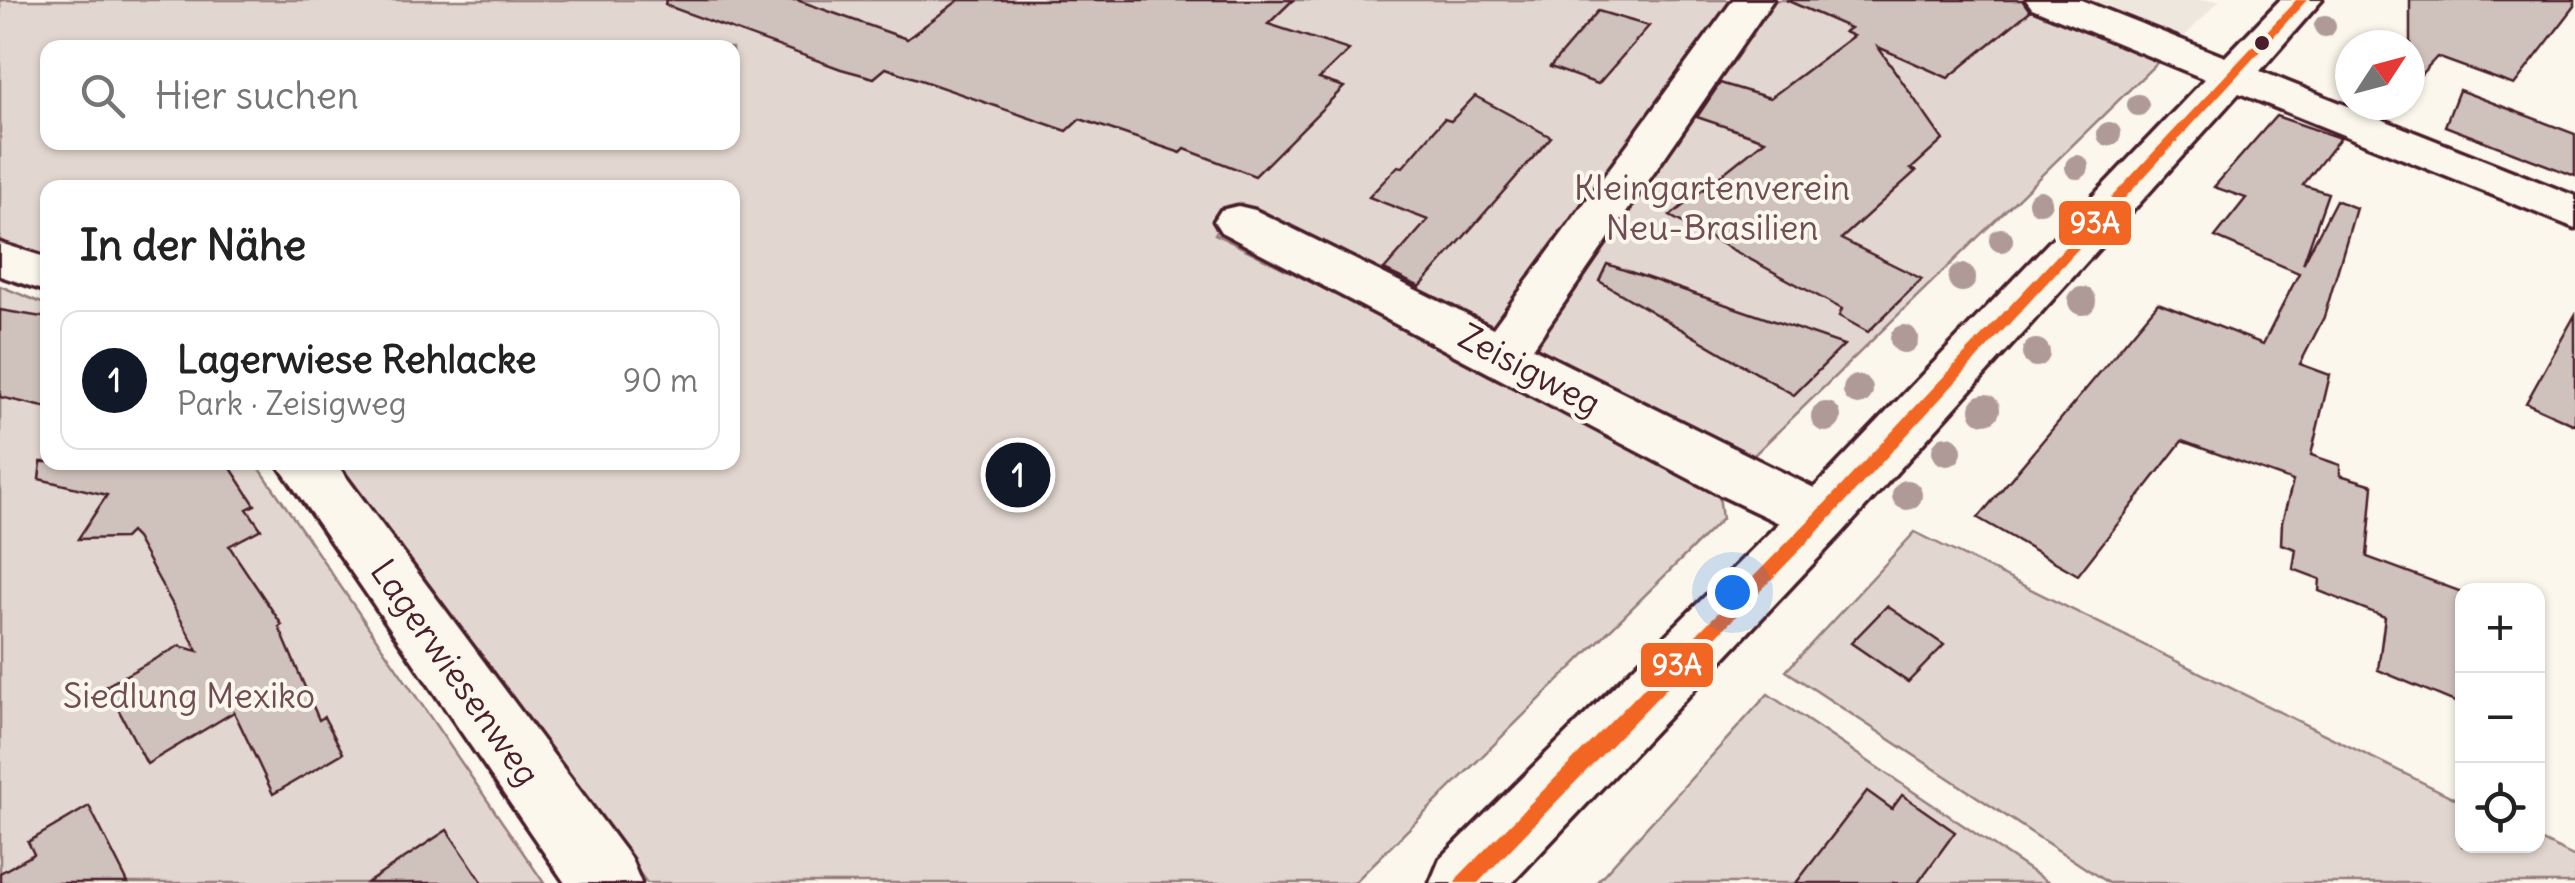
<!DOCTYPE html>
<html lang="de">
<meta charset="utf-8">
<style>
:root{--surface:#fff;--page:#f2f2f2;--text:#222;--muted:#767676;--line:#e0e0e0;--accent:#111827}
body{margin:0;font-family:Delius,sans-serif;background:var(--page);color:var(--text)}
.controls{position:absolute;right:30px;bottom:30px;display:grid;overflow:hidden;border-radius:20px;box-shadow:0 2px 8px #0004}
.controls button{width:90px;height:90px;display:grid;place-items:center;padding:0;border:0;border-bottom:2px solid var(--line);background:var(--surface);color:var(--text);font:50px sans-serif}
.compass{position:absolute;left:2335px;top:30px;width:90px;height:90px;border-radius:50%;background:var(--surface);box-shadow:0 2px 8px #0004;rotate:54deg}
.you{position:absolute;left:1732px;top:592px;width:35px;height:35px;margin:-25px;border:8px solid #fff;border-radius:50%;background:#1a73e8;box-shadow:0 0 0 15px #1a73e833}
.badge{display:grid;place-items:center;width:65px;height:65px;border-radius:50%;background:var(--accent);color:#fff;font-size:32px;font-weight:700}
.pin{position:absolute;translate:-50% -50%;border:5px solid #fff;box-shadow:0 2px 10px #0006}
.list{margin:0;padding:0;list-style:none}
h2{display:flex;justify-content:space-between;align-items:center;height:130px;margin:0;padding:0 40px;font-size:42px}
h2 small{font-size:32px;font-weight:400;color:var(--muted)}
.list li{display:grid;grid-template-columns:65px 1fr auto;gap:30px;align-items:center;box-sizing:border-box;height:140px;margin:0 20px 20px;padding:0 20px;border:2px solid var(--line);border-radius:20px}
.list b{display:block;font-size:38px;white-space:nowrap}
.list p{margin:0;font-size:32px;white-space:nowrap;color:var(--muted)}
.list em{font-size:32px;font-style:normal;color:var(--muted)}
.icon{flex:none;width:55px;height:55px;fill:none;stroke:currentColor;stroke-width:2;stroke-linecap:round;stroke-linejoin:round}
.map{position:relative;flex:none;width:2575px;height:883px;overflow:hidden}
.search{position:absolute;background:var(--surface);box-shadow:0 2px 8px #0004;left:40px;top:40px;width:700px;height:110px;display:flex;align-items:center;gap:25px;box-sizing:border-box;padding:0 35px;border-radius:20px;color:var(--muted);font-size:38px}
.panel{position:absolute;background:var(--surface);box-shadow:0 2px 8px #0004;left:40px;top:180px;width:700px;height:290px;border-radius:20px}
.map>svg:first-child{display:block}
.built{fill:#eee7de}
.green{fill:#e2d7d0;stroke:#967b7e;stroke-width:2.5;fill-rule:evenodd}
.building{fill:#cfc2bc;stroke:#4a1f2b;stroke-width:2.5}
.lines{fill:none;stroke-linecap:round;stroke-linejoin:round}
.minor-casing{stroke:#4a1f2b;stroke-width:7}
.minor{fill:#fbf7ec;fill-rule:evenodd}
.bus-1-casing{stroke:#fbf7ec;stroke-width:7}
.bus-1{fill:#f26522;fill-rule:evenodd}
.tree{fill:#af9a98}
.bus-dot{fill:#4a1f2b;stroke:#fbf7ec;stroke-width:4}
.labels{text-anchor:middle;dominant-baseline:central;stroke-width:8;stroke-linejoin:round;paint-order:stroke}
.park-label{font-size:35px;fill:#704d54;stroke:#fbf7ec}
.street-label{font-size:35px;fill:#4a1f2b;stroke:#fbf7ec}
.line-badge{stroke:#fbf7ec;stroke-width:4}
.badge-label{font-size:28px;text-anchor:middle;font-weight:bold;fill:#fff}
</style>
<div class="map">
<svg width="2575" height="883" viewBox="0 0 2575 883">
<rect width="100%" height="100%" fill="#fbf7ec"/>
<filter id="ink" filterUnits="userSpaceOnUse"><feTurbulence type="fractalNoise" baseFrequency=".01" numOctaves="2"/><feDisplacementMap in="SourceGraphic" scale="20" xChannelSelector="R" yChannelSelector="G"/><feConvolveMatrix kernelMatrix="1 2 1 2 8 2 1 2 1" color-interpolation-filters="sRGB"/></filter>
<g filter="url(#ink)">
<polygon class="built" points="2077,0 2220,0 2181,40"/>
<g class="green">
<path d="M0 0H2022L2155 52 2161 59 1751 458 1224 221 1215 234 1718 487 1722 519 1354 883H647L333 463 732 462V188H48L47 263 0 246ZM48 48H732V142H48Z"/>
<polygon points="0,286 47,305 48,462 256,463 544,883 0,883"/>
<polygon points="1915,532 2462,802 2462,846 2538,846 2538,839 2575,857 2575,883 2108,883 1786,671"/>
<polygon points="1768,694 2049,883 1596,883"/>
</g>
<g class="building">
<polygon points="666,0 797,0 907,39 959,0 1293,0 1268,24 1349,50 1319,79 1344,87 1255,176 1185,149 1181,153 1080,119 1067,131 886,68 874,78 841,69 665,5"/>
<polygon points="1786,0 2022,0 2030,11 1948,78 1878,47 1943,140 1911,169 1916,171 1841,239 1922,279 1868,332 1839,316 1842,309 1670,216 1765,140 1697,117 1720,83 1770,98 1853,36 1844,32 1850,28"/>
<polygon points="2410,0 2575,0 2575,6 2514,85 2437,57 2410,86"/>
<polygon points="1598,11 1649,26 1598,84 1550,67"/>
<polygon points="2459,90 2575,134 2575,176 2445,126"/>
<polygon points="1475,96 1551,137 1420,287 1384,270 1428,220 1369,197 1398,166 1403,167 1444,119 1451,121"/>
<polygon points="2276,116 2340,138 2303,185 2328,193 2303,264 2336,200 2356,208 2324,317 2300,364 2330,375 2311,455 2340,465 2340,475 2373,485 2367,557 2462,592 2457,703 2378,670 2385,617 2319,591 2320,579 2293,569 2296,549 2281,544 2282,522 2293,481 2182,441 2078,575 1978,518 2158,303 2263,344 2299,273 2215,237 2246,198 2214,187"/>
<polygon points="1607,264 1844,345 1794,395 1599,281"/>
<polygon points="0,310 48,318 48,408 0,397"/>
<polygon points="2575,315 2575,425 2526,403"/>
<polygon points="41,462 227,462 255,505 247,509 261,529 229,546 282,625 279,627 319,720 324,717 343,753 273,794 234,712 147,764 106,686 179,646 198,651 136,538 130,532 124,538 78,539 107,495 39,479"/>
<polygon points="1887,606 1944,645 1908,682 1851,643"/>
<polygon points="1867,791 1892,809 1902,795 1955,832 1918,883 1796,883"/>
<polygon points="89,806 128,883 0,883 0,873 34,854 28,842"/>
<polygon points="447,830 483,883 367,883"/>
</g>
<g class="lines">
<g class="minor-casing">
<g id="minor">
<polygon points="1733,0 1773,0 1533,348 1814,488 2205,79 2032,8 2026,0 2081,0 2225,57 2280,0 2322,0 2260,71 2575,196 2575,228 2239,93 1842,533 1512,883 1430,883 1440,859 1779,523 1720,495 1221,232 1214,221 1221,210 1238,206 1255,210 1493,328"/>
<polygon points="0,243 48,258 48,292 0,276"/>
<polygon points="276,462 335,462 631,859 641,883 565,883"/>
</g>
</g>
<use href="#minor" class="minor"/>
<g class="bus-1-casing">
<polygon id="bus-1" points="2296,0 2307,0 1828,521 1478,883 1455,883 1458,877 1816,513"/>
</g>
<use href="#bus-1" class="bus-1"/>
</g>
<g class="tree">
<circle cx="2325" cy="26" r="11"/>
<circle cx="2138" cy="105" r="11"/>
<circle cx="2109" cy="134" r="12"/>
<circle cx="2077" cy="167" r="12"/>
<circle cx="2040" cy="202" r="12"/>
<circle cx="2001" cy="240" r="12"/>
<circle cx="1962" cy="278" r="14"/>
<circle cx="2082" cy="301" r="14"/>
<circle cx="1904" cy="339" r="14"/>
<circle cx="2036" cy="353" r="14"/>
<circle cx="1858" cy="390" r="15"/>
<circle cx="1985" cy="409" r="15"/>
<circle cx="1826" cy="417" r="15"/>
<circle cx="1947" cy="451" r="15"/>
<circle cx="1907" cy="495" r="15"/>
</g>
</g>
<circle class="bus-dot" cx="2262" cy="43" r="9"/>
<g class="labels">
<g class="park-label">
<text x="1712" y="187">Kleingartenverein<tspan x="1712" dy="40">Neu-Brasilien</tspan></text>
<text x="189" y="695">Siedlung Mexiko</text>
</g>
<g class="street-label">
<text transform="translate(1530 369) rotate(28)">Zeisigweg</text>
<text transform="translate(456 672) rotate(55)">Lagerwiesenweg</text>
</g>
</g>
<g class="line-badge">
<rect x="2057" y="199" width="76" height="48" rx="10" fill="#f26522"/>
<rect x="1639" y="641" width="76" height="48" rx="10" fill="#f26522"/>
</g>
<g class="badge-label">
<text x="2095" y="233">93A</text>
<text x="1677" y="675">93A</text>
</g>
</svg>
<div class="controls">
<button>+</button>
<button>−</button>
<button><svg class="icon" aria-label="locate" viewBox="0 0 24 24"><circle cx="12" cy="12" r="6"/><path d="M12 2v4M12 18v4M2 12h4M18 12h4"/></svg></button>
</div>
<svg class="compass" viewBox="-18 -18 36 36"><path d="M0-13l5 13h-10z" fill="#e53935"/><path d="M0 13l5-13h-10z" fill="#767676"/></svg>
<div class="you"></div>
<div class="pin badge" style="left:1018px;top:475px">1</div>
<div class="search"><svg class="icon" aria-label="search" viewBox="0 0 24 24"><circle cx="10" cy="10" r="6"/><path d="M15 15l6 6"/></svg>Hier suchen</div>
<section class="panel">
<h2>In der Nähe<small></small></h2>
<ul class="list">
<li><span class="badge">1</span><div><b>Lagerwiese Rehlacke</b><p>Park · Zeisigweg</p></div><em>90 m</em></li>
</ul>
</section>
</div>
